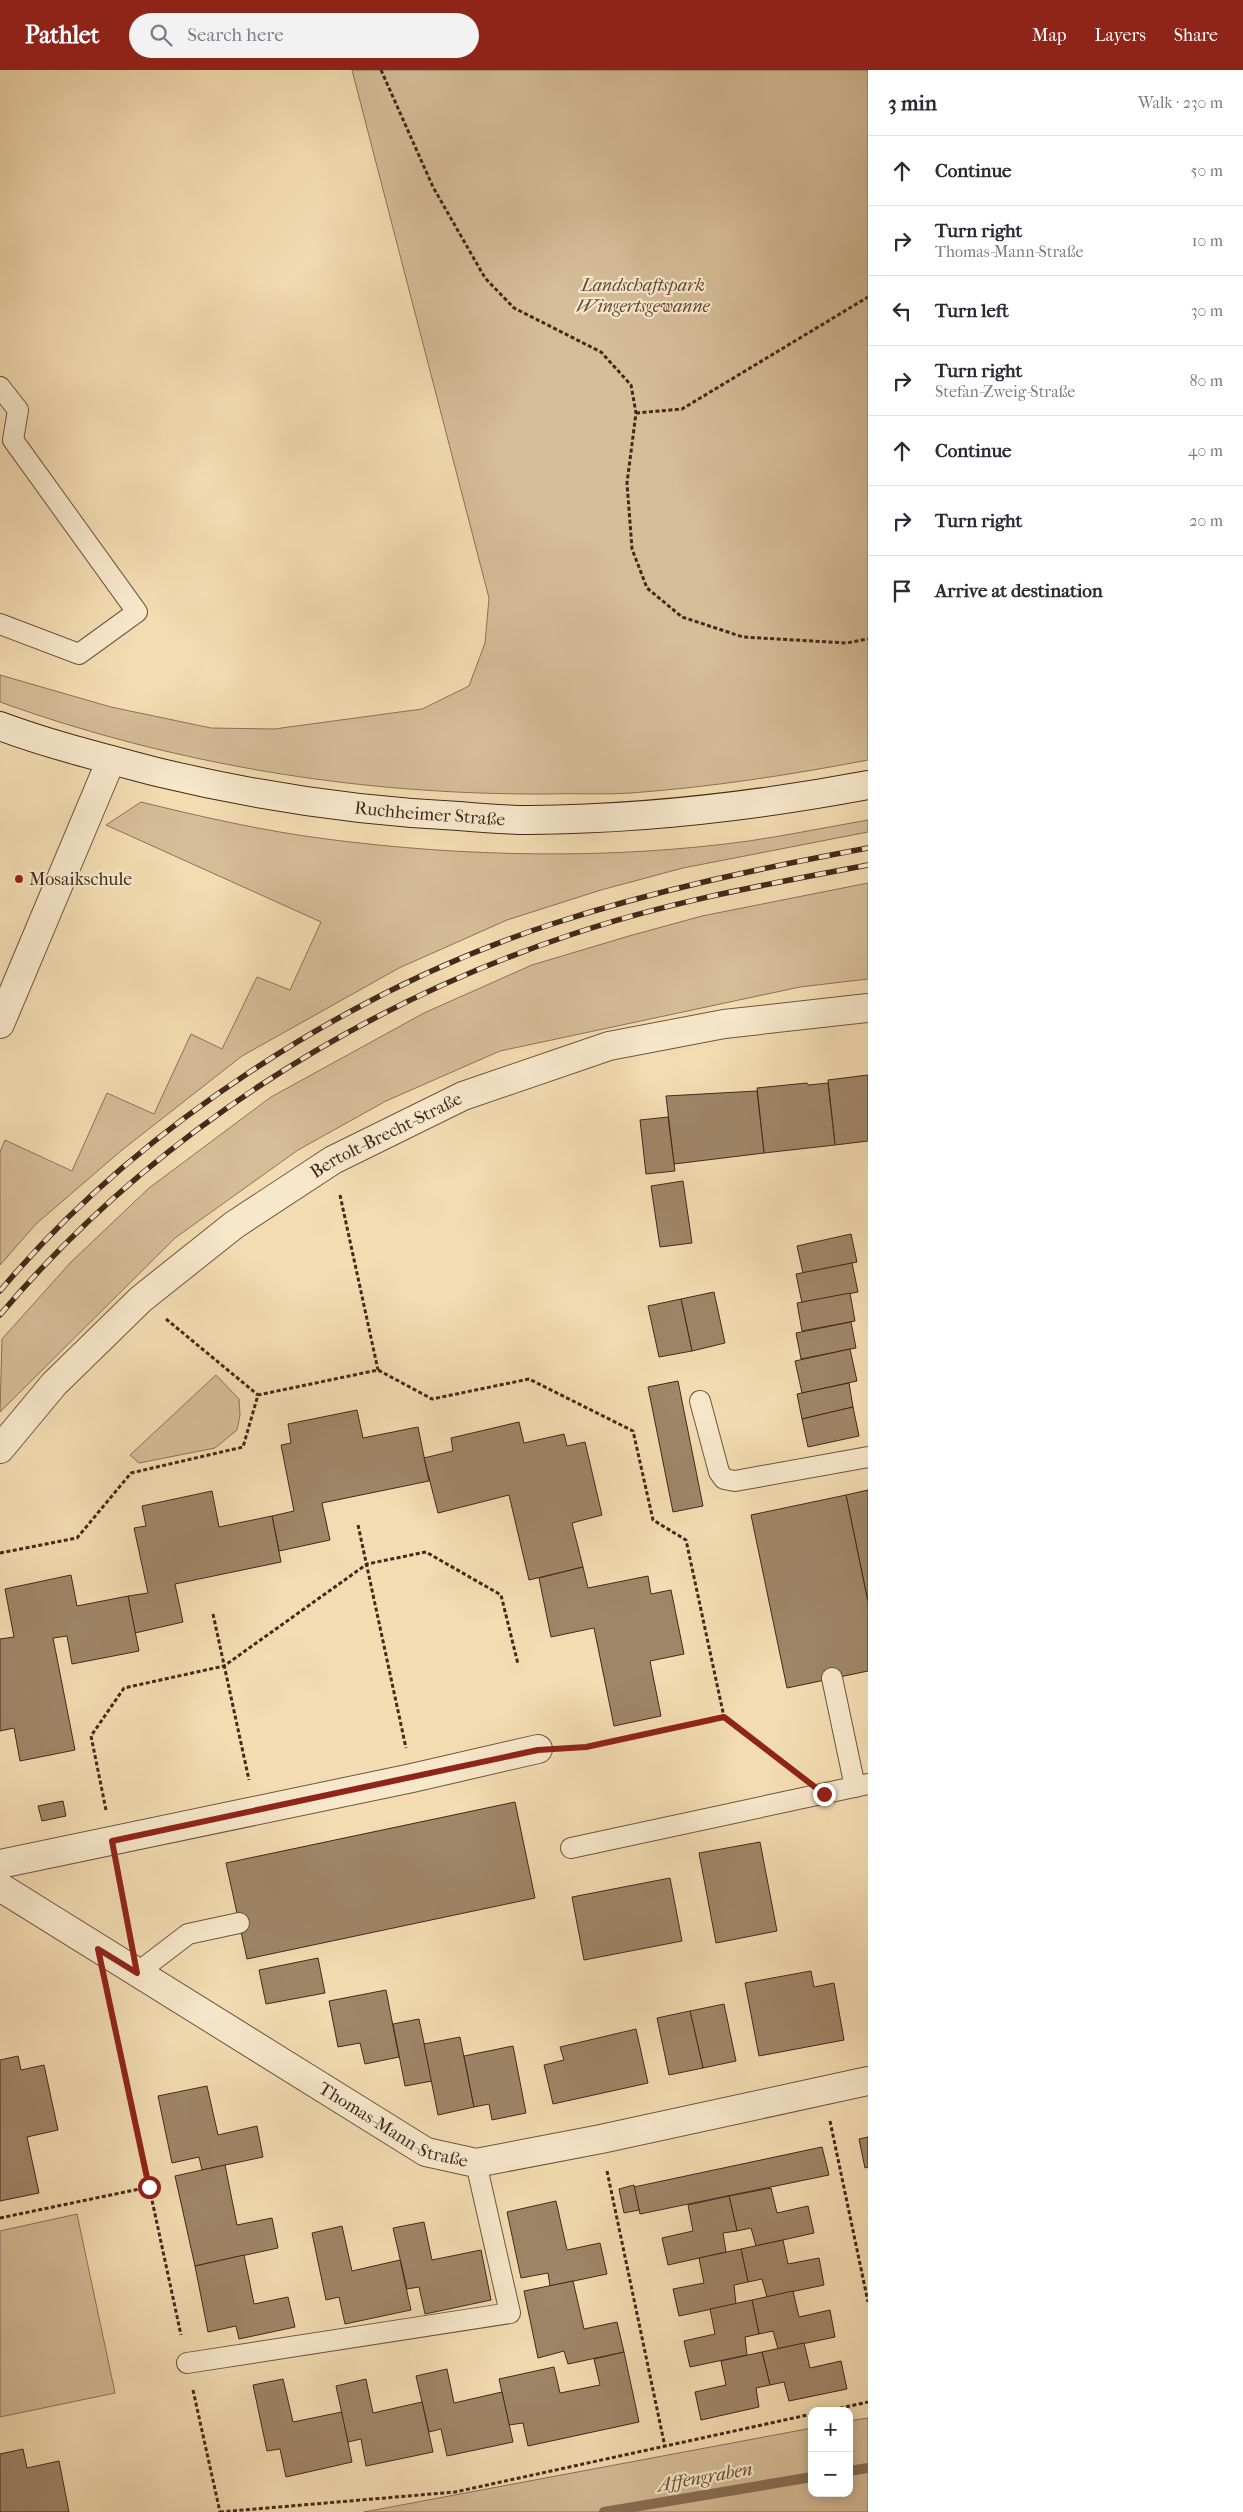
<!DOCTYPE html>
<meta charset="utf-8">
<style>
:root{--surface:#fff;--page:#f2f2f3;--text:#2b2b33;--muted:#7c7c81;--line:#e1e1e2;--accent:#8f2418}
body{margin:0;font-family:"IM FELL French Canon",serif;background:var(--page);color:var(--text)}
.controls{position:absolute;right:15px;bottom:15px;display:grid;overflow:hidden;border-radius:10px;box-shadow:0 2px 12px #0003}
.controls button{width:45px;height:45px;display:grid;place-items:center;padding:0;border:0;border-bottom:1px solid var(--line);background:var(--surface);color:var(--text);font:25px sans-serif}
.stop{position:absolute;width:15px;height:15px;margin:-11px;border:4px solid #8f2418;border-radius:50%;background:#fff}
.stop.end{background:#8f2418;border-color:#fff;box-shadow:0 1px 5px #0008}
.list{margin:0;padding:0;list-style:none}
h2{display:flex;justify-content:space-between;align-items:center;height:65px;margin:0;padding:0 20px;font-size:21px}
h2 small{font-size:16px;font-weight:400;color:var(--muted)}
.list li{display:grid;grid-template-columns:32px 1fr auto;gap:15px;align-items:center;box-sizing:border-box;height:70px;padding:0 20px;border-top:1px solid var(--line)}
.list b{display:block;font-size:19px;white-space:nowrap}
.list p{margin:0;font-size:16px;white-space:nowrap;color:var(--muted)}
.list em{font-size:16px;font-style:normal;color:var(--muted)}
.icon{flex:none;width:28px;height:28px;fill:none;stroke:currentColor;stroke-width:2;stroke-linecap:round;stroke-linejoin:round}
.map{position:relative;flex:none;width:868px;height:2442px;overflow:hidden}
header{display:flex;align-items:center;gap:30px;box-sizing:border-box;height:70px;padding:0 25px;background:var(--accent);color:#fff}
header strong{font-size:24px}
nav{display:flex;gap:28px;margin-inline-start:auto;font-size:18px}
.search{width:350px;height:45px;background:var(--page);display:flex;align-items:center;gap:12px;box-sizing:border-box;padding:0 18px;border-radius:28px;color:var(--muted);font-size:19px}
main{display:flex}
aside{flex:1;background:var(--surface)}
.map>svg:first-child{display:block}
.green{fill:#d5bd98;stroke:#8c725a}
.lines{fill:none;stroke-linecap:round;stroke-linejoin:round}
.stream{stroke:#896f56;stroke-width:10}
.building{fill:#9f8669;stroke:#43281b}
.lane-casing{stroke:#6f5540;stroke-width:22}
.street-casing{stroke:#6f5540;stroke-width:30}
.secondary-casing{stroke:#43281b;stroke-width:30}
.path{stroke:#43281b;stroke-width:3;stroke-dasharray:4 2.5;stroke-linecap:butt}
.lane{stroke:#f7e8cc;stroke-width:20}
.street{stroke:#f7e8cc;stroke-width:28}
.secondary{stroke:#f7e8cc;stroke-width:28}
.rail-casing{stroke:#43281b;stroke-width:5.5}
.rail{stroke:#f7e8cc;stroke-width:4;stroke-dasharray:11;stroke-linecap:butt}
.route{stroke:#8f2418;stroke-width:6}
.poi-dot{fill:#8f2418;stroke:#f7e8cc;stroke-width:2}
.labels{text-anchor:middle;dominant-baseline:central;stroke-width:4.5;stroke-linejoin:round;paint-order:stroke}
.park-label{font-size:18px;font-style:italic;fill:#604634;stroke:#f7e8cc}
.street-label{font-size:18px;fill:#43281b;stroke:#f7e8cc}
.poi-label{font-size:18px;fill:#43281b;stroke:#f7e8cc;text-anchor:start}
.water-label{font-size:19px;font-style:italic;fill:#664c39;stroke:#f7e8cc}
</style>
<header>
<strong>Pathlet</strong>
<div class="search"><svg class="icon" aria-label="search" viewBox="0 0 24 24"><circle cx="10" cy="10" r="6"/><path d="M15 15l6 6"/></svg>Search here</div>
<nav><a>Map</a><a>Layers</a><a>Share</a></nav>
</header>
<main>
<div class="map">
<svg width="868" height="2442" viewBox="0 0 868 2442">
<rect width="100%" height="100%" fill="#f3dcb1"/>
<filter id="stains"><feTurbulence type="fractalNoise" baseFrequency=".004" numOctaves="4"/><feColorMatrix values="0 0 0 0 .2 0 0 0 0 .09 0 0 0 0 .02 0 0 0 .5 -.17"/></filter>
<radialGradient id="worn" r=".72"><stop offset=".6" stop-color="#630" stop-opacity="0"/><stop offset="1" stop-color="#630" stop-opacity=".3"/></radialGradient>
<g class="green">
<path d="M352 0H868V690C790 705 711 717 631 723 604 725 575 723 547 724 361 725 175 695 0 632V605L111 637 211 658 274 659 422 639 469 616 485 573 489 528Z"/>
<path d="M141 732C202 747 264 761 326 769 465 787 610 790 749 771 789 765 828 757 868 750V762L683 798 601 820 507 850 399 898 242 986 122 1080 36 1154 0 1195V1082L5 1070 72 1101 107 1023 154 1044 191 964 222 979 257 907 290 920 321 852 106 755Z"/>
<polygon points="868,813 868,909 800,917 500,981 386,1031 298,1080 175,1168 0,1342 2,1269 71,1192 149,1118 271,1027 424,943 532,895 629,866 702,846"/>
<polygon points="216,1305 239,1329 240,1345 237,1360 215,1378 139,1393 130,1385"/>
<polygon points="77,2144 115,2323 0,2347 0,2161"/>
<polygon points="868,2348 868,2442 364,2442 812,2358 812,2423 849,2423 849,2351"/>
</g>
<g class="lines">
<g class="stream">
<polyline points="849,2401 868,2398"/>
<polyline points="604,2442 812,2407"/>
</g>
</g>
<g class="building">
<polygon points="868,1005 868,1071 835,1075 828,1010"/>
<polygon points="807,1013 808,1015 828,1013 835,1075 764,1083 757,1018"/>
<polygon points="757,1021 764,1083 674,1094 666,1026"/>
<polygon points="668,1047 675,1101 646,1104 640,1050"/>
<polygon points="683,1111 692,1173 660,1177 651,1116"/>
<polygon points="851,1164 857,1192 803,1203 797,1176"/>
<polygon points="852,1193 858,1222 802,1233 796,1204"/>
<polygon points="714,1222 725,1273 692,1281 681,1229"/>
<polygon points="850,1223 855,1251 802,1261 797,1233"/>
<polygon points="681,1229 692,1281 659,1287 648,1236"/>
<polygon points="851,1252 856,1278 801,1289 796,1263"/>
<polygon points="850,1279 857,1311 802,1323 795,1291"/>
<polygon points="678,1311 703,1436 673,1442 648,1317"/>
<polygon points="849,1313 853,1337 802,1349 797,1324"/>
<polygon points="853,1337 859,1366 808,1377 802,1349"/>
<polygon points="357,1340 363,1368 418,1357 429,1411 322,1433 330,1470 279,1481 272,1446 294,1441 281,1375 291,1373 288,1354"/>
<polygon points="519,1352 524,1373 564,1364 567,1376 585,1372 602,1445 572,1453 583,1497 529,1510 509,1425 438,1443 424,1388 453,1381 451,1368"/>
<polygon points="868,1420 868,1532 846,1425"/>
<polygon points="212,1421 219,1457 272,1446 281,1492 175,1514 183,1552 135,1563 128,1526 148,1523 134,1458 146,1456 142,1436"/>
<polygon points="846,1425 868,1532 868,1601 787,1618 751,1445"/>
<polygon points="583,1497 588,1518 648,1506 651,1524 671,1520 684,1584 650,1591 661,1646 614,1656 594,1558 551,1567 539,1508"/>
<polygon points="71,1505 77,1536 128,1526 139,1581 72,1594 67,1566 53,1568 75,1680 20,1691 14,1658 0,1661 0,1569 14,1567 5,1519"/>
<polygon points="63,1731 66,1746 42,1751 38,1736"/>
<polygon points="515,1732 535,1828 247,1889 226,1793"/>
<polygon points="760,1772 777,1861 716,1873 699,1783"/>
<polygon points="670,1808 682,1871 584,1890 572,1827"/>
<polygon points="318,1888 325,1923 266,1934 259,1900"/>
<polygon points="811,1901 814,1917 834,1913 844,1970 759,1986 745,1913"/>
<polygon points="386,1920 399,1987 365,1994 360,1973 338,1977 329,1931"/>
<polygon points="724,1934 736,1991 703,1998 690,1941"/>
<polygon points="690,1941 703,1998 669,2005 657,1948"/>
<polygon points="419,1949 432,2011 405,2016 393,1954"/>
<polygon points="636,1959 648,2013 553,2034 544,1995 564,1990 560,1977"/>
<polygon points="460,1967 474,2037 438,2045 424,1974"/>
<polygon points="513,1976 526,2043 492,2050 489,2034 474,2037 464,1986"/>
<polygon points="18,1986 21,2000 44,1995 58,2060 27,2067 39,2123 0,2131 0,1990"/>
<polygon points="207,2016 218,2065 257,2056 263,2087 202,2100 199,2087 172,2093 158,2026"/>
<polygon points="868,2067 868,2097 865,2098 859,2069"/>
<polygon points="822,2077 829,2105 640,2144 634,2117"/>
<polygon points="225,2095 237,2155 272,2148 278,2178 195,2196 175,2106"/>
<polygon points="634,2115 639,2140 624,2143 619,2119"/>
<polygon points="771,2118 777,2143 808,2136 814,2163 756,2176 751,2158 737,2161 729,2126"/>
<polygon points="729,2126 737,2161 723,2163 726,2182 668,2195 662,2168 693,2161 688,2135"/>
<polygon points="556,2131 567,2180 600,2173 607,2204 550,2216 548,2203 521,2208 507,2142"/>
<polygon points="424,2152 432,2190 481,2180 491,2230 425,2244 419,2217 407,2219 393,2158"/>
<polygon points="342,2156 352,2201 400,2190 411,2240 345,2254 339,2227 326,2230 312,2163"/>
<polygon points="783,2170 788,2194 819,2188 824,2215 767,2227 762,2209 748,2212 741,2179"/>
<polygon points="741,2179 748,2212 734,2215 736,2234 679,2246 673,2219 704,2213 699,2188"/>
<polygon points="244,2185 254,2234 288,2227 295,2257 239,2269 236,2256 208,2262 195,2196"/>
<polygon points="573,2211 584,2259 617,2252 624,2282 568,2294 564,2281 538,2288 524,2221"/>
<polygon points="793,2221 799,2247 830,2240 835,2267 778,2279 773,2261 759,2264 752,2230"/>
<polygon points="752,2230 759,2264 745,2267 747,2285 690,2297 684,2271 715,2264 710,2239"/>
<polygon points="804,2273 810,2298 841,2291 847,2319 789,2331 784,2312 770,2315 762,2282"/>
<polygon points="624,2282 639,2352 528,2376 523,2353 509,2355 499,2309 554,2297 560,2323 600,2315 594,2289"/>
<polygon points="762,2282 770,2315 756,2318 759,2337 701,2350 695,2322 726,2315 721,2291"/>
<polygon points="447,2299 454,2333 502,2322 513,2372 447,2386 441,2359 429,2362 416,2306"/>
<polygon points="283,2309 293,2352 342,2342 352,2392 286,2407 280,2379 267,2381 253,2315"/>
<polygon points="366,2309 373,2343 422,2332 433,2382 366,2396 361,2369 348,2372 336,2316"/>
<polygon points="23,2379 27,2398 59,2391 69,2442 0,2442 0,2384"/>
</g>
<g class="lines">
<g class="lane-casing">
<g id="lane">
<polyline points="0,317 18,340 13,370 137,542 79,584 0,554"/>
<polyline points="700,1331 719,1402 724,1409 735,1411 868,1387"/>
<polyline points="832,1608 855,1717"/>
<polyline points="571,1778 868,1714"/>
<polyline points="137,1903 188,1864 239,1853"/>
<polyline points="187,2293 510,2243 476,2093"/>
</g>
</g>
<g class="street-casing">
<g id="street">
<polyline points="0,954 111,690"/>
<path id="s1" d="M0 1379 54 1314 141 1229 234 1155 333 1090 463 1026 609 976 724 954 868 938"/>
<polyline points="0,1794 412,1708 538,1679"/>
<path id="s2" d="M0 1817 426 2082 476 2093 601 2069 868 2011"/>
</g>
</g>
<g class="secondary-casing">
<g id="secondary">
<path id="s3" d="M0 656C51 675 104 688 157 702 256 726 357 741 459 746 482 748 506 750 529 750 643 749 756 736 868 715"/>
</g>
</g>
<g class="path">
<polyline points="381,0 433,117 485,208 514,238 601,282 631,315 636,343 627,413 632,479 647,518 682,547 743,567 846,573 868,569"/>
<polyline points="636,343 682,339 868,227"/>
<polyline points="340,1125 378,1300"/>
<polyline points="166,1249 258,1325"/>
<polyline points="358,1455 406,1678"/>
<polyline points="0,1483 77,1468 131,1403 243,1377 258,1325 378,1300 432,1329 529,1309 633,1361 653,1450 686,1470 724,1647 793,1700"/>
<polyline points="213,1544 249,1710"/>
<polyline points="570,1678 586,1677 724,1647"/>
<polyline points="106,1740 91,1666 124,1618 224,1596 367,1494 426,1482 501,1525 518,1594"/>
<polyline points="118,1803 128,1858"/>
<polyline points="107,1921 181,2265"/>
<polyline points="830,2051 868,2232"/>
<polyline points="607,2101 665,2377"/>
<polyline points="0,2148 149,2117"/>
<polyline points="193,2320 220,2442"/>
<polyline points="827,2341 868,2332"/>
<polyline points="220,2442 455,2422 812,2344"/>
</g>
<use href="#lane" class="lane"/>
<use href="#street" class="street"/>
<use href="#secondary" class="secondary"/>
<g class="rail-casing">
<g id="rail">
<path d="M0 1221C137 1057 350 920 552 854 656 820 761 798 868 778"/>
<path d="M0 1245C148 1069 352 938 570 865 667 832 768 814 868 795"/>
</g>
</g>
<use href="#rail" class="rail"/>
</g>
<g class="lines">
<polyline class="route" points="149,2117 98,1879 137,1903 112,1771 538,1680 586,1677 724,1647 824,1724"/>
</g>
<circle class="poi-dot" cx="19" cy="809" r="5"/>
<g class="labels">
<g class="park-label">
<text x="643" y="215">Landschaftspark<tspan x="643" dy="21">Wingertsgewanne</tspan></text>
</g>
<g class="street-label">
<text stroke="none"><textPath href="#s3" startOffset="440">Ruchheimer Straße</textPath></text>
<text stroke="none"><textPath href="#s1" startOffset="502">Bertolt-Brecht-Straße</textPath></text>
<text stroke="none"><textPath href="#s2" startOffset="461">Thomas-Mann-Straße</textPath></text>
</g>
<g class="poi-label">
<text x="29" y="809">Mosaikschule</text>
</g>
<g class="water-label">
<text transform="translate(705 2407) rotate(-10)">Affengraben</text>
</g>
</g>
<rect width="100%" height="100%" filter="url(#stains)"/>
<rect width="100%" height="100%" fill="url(#worn)"/>
</svg>
<div class="controls">
<button>+</button>
<button>−</button>
</div>
<div class="stop" style="left:149px;top:2117px"></div>
<div class="stop end" style="left:824px;top:1724px"></div>
</div>
<aside>
<h2>3 min<small>Walk · 230 m</small></h2>
<ul class="list">
<li><svg class="icon" aria-label="ahead" viewBox="0 0 24 24"><path d="M12 20V5M6 11l6-6 6 6"/></svg><div><b>Continue</b></div><em>50 m</em></li>
<li><svg class="icon" aria-label="right" viewBox="0 0 24 24"><path d="M7 20v-9h11M14 6l5 5-5 5"/></svg><div><b>Turn right</b><p>Thomas-Mann-Straße</p></div><em>10 m</em></li>
<li><svg class="icon" aria-label="left" viewBox="0 0 24 24"><path d="M17 20v-9H6M10 6l-5 5 5 5"/></svg><div><b>Turn left</b></div><em>30 m</em></li>
<li><svg class="icon" aria-label="right" viewBox="0 0 24 24"><path d="M7 20v-9h11M14 6l5 5-5 5"/></svg><div><b>Turn right</b><p>Stefan-Zweig-Straße</p></div><em>80 m</em></li>
<li><svg class="icon" aria-label="ahead" viewBox="0 0 24 24"><path d="M12 20V5M6 11l6-6 6 6"/></svg><div><b>Continue</b></div><em>40 m</em></li>
<li><svg class="icon" aria-label="right" viewBox="0 0 24 24"><path d="M7 20v-9h11M14 6l5 5-5 5"/></svg><div><b>Turn right</b></div><em>20 m</em></li>
<li><svg class="icon" aria-label="arrive" viewBox="0 0 24 24"><path d="M6 21V4h12l-3 4 3 4H6"/></svg><div><b>Arrive at destination</b></div></li>
</ul>
</aside>
</main>
